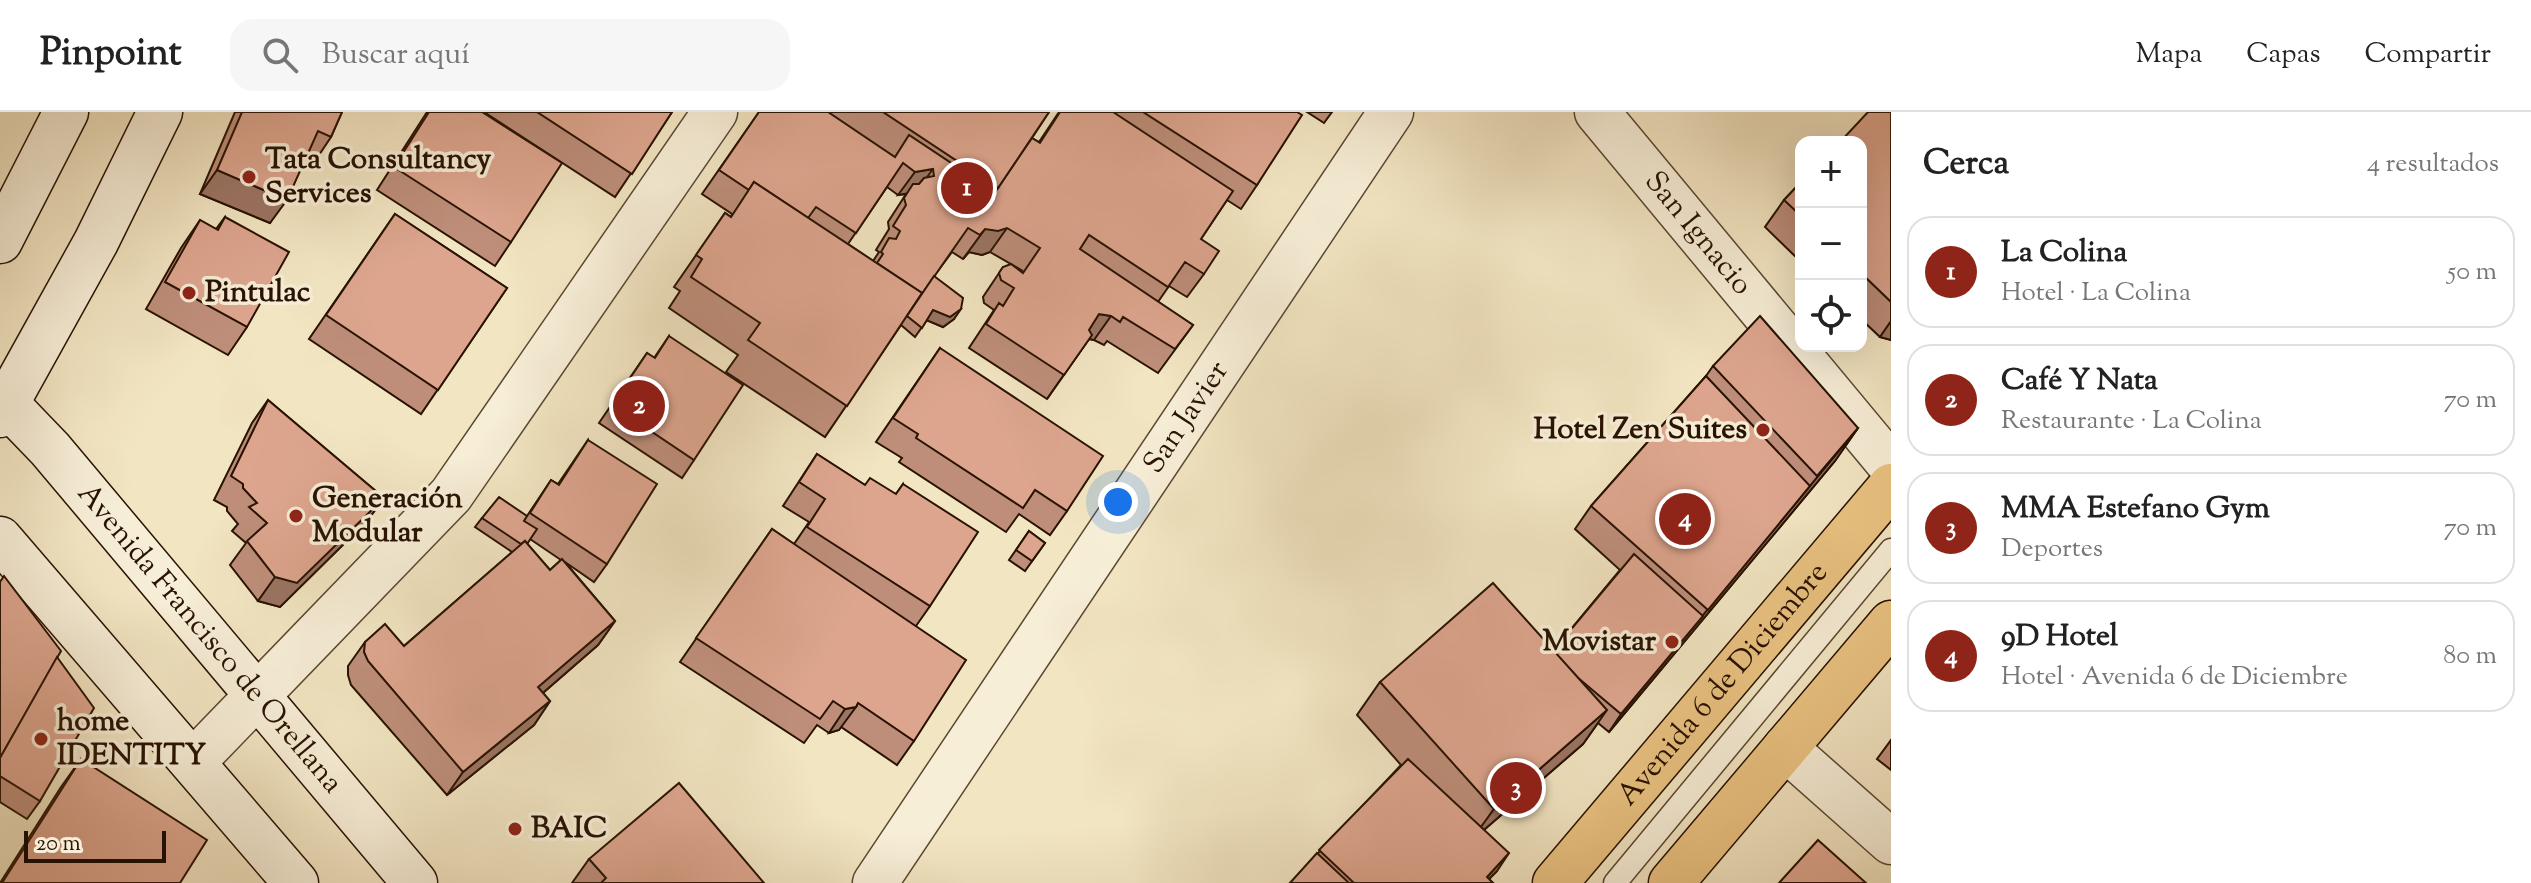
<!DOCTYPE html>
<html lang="es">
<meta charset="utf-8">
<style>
:root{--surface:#fff;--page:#f6f6f6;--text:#222;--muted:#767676;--line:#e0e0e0;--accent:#8f2418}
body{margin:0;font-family:"Sorts Mill Goudy",serif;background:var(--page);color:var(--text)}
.controls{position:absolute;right:24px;top:24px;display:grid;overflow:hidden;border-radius:16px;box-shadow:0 8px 32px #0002}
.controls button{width:72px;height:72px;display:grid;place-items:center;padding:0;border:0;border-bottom:2px solid var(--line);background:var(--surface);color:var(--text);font:40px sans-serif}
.scale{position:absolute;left:24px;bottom:20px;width:142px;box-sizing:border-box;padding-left:8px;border:4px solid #281202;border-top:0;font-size:22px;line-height:28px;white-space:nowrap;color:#281202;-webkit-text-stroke:6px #f7eed7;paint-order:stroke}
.you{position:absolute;left:1118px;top:390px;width:28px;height:28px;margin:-20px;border:6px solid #fff;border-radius:50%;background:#1a73e8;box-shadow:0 0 0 12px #1a73e833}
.badge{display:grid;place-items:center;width:52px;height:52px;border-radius:50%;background:var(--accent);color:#fff;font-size:26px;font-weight:700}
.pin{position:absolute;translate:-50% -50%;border:4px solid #fff;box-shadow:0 2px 8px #0006}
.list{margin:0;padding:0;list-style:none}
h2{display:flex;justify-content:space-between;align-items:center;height:104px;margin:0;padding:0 32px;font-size:34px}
h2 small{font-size:26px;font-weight:400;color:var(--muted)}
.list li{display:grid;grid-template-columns:52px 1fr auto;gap:24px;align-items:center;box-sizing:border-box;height:112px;margin:0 16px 16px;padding:0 16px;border:2px solid var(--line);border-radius:24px}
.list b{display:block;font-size:30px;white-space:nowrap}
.list p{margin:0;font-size:26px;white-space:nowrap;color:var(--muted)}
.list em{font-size:26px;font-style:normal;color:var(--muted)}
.icon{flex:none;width:44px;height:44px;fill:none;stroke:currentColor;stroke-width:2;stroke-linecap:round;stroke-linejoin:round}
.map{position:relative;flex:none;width:1891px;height:771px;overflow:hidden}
header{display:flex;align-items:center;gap:48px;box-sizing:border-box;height:112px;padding:0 40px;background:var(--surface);border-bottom:2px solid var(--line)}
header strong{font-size:38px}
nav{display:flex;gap:44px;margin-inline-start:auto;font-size:28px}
.search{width:560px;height:72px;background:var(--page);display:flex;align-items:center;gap:20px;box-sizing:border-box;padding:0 28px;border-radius:24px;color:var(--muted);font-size:30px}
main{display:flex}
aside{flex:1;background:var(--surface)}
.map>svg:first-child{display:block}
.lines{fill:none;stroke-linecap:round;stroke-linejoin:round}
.lane-casing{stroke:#5a4732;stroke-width:25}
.street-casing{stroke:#5a4732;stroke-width:47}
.secondary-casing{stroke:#281202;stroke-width:47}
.primary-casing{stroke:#281202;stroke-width:47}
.lane{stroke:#f7eed7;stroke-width:22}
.street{stroke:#f7eed7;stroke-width:44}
.secondary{stroke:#f7eed7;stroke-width:44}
.primary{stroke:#e9c281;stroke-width:44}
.wall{fill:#be8e7a;stroke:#281202;stroke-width:2;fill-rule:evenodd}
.shaded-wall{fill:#9b7463;stroke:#281202;stroke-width:2}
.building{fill:#dda58e;stroke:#281202;stroke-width:2}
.poi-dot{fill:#8f2418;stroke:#f7eed7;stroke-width:3}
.labels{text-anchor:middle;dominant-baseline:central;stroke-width:7;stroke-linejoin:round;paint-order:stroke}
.poi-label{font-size:30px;font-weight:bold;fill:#281202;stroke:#f7eed7;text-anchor:start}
.street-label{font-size:30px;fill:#281202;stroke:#f7eed7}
</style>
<header>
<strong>Pinpoint</strong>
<div class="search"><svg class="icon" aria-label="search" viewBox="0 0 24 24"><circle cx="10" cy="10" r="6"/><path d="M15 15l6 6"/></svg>Buscar aquí</div>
<nav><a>Mapa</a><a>Capas</a><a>Compartir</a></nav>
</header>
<main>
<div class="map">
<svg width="1891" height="771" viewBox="0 0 1891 771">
<rect width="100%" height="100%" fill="#f2e5c2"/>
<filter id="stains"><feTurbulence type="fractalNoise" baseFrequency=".0025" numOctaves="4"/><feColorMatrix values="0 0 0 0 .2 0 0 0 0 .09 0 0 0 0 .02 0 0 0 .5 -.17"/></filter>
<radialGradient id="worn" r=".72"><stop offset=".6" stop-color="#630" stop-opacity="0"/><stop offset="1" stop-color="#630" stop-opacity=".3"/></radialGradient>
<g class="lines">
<g class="lane-casing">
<polyline id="lane" points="1615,771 1891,438"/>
</g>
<g class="street-casing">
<g id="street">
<path id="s1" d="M1597 0 1891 354"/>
<polyline points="1785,636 1891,730"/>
<polyline points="193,650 451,383 715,0"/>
<path id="s2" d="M875 771 1391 0"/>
</g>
</g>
<g class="secondary-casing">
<g id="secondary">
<polyline points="0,129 66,0"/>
<path id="s3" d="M0 285 50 337 415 771"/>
<polyline points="0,303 96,130 160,0"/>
<polyline points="0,427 296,771"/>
</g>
</g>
<g class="primary-casing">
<g id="primary">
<path id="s4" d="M1555 771 1891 374"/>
<polyline points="1671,771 1891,511"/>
</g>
</g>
<use href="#lane" class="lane"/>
<use href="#street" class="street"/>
<use href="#secondary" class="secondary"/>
<use href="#primary" class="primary"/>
</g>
<g class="wall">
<polygon points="235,0 342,0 331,25 315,49 306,45 270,111 200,82"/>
<polygon points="427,0 482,0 511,130 495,154 377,78"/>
<polygon points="484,0 672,0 615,85"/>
<path d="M759 0H1049L1032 26 1039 30 1059 0H1297L1257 73 1241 97 1227 88 1201 127 1204 162 1187 185 1169 174 1158 190 1193 213 1158 261 1107 229 1104 233 1094 228 1089 227 1047 287 969 236 994 198 984 191 983 185 1003 155 1023 159 990 140 982 143 969 140 963 147 952 140 934 164 954 207 943 215 927 208 915 225 901 213 825 325 726 260 738 243 669 196 680 179 674 175 703 133 725 101 731 105 732 102 702 82ZM887 75 898 83 906 82 888 110 889 117 876 138 879 140 873 149 848 132Z"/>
<polygon points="1307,0 1332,0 1324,11"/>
<polygon points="1891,0 1891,228 1880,225 1861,207 1861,30"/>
<polygon points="1801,70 1801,150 1765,115 1784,88"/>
<polygon points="395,102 507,176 421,302 309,227"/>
<polygon points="225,105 247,215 228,243 146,197 181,136 200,108 216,117"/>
<polygon points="669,224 694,348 682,366 599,311 647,241 654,246"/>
<polygon points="940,236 1067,399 1050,423 1019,402 1006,420 899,350 902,346 876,330"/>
<polygon points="1713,254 1858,316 1835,349 1609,620 1598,611 1583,632 1484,718 1497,759 1489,767 1493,771 1290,771 1401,653 1357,603 1380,570 1553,539 1620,458 1575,417 1591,394 1706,264"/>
<polygon points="268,288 384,386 367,409 280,495 258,489 230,453 246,431 232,419 238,412 227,399 227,395 214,388 252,311"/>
<path d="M588 328 607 452 594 470 565 450 615 509 598 533 543 581 550 589 534 613 447 683 351 573 348 563V554L365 530 404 534 512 440 475 415 482 406 527 404 551 368 558 372ZM530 427 561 448 550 458 527 432Z"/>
<polygon points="817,342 865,373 896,382 903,372 930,494 916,514 914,629 897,653 841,615 839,618 829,621 817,613 804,631 680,550 772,417 794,432 809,410 783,394"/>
<polygon points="1029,419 1045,431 1025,459 1009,448"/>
<polygon points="0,469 57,545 40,689 27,707 0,690"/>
<polygon points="1891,628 1891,658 1877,647"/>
<polygon points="81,647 180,771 0,771 61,675"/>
<polygon points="589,747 764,771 572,771"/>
</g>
<g class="shaded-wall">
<polygon points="933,57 916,80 898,83 915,60"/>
<polygon points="217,58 287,88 270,111 200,82"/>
<polygon points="1007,116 990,140 982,143 969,140 963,147 985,117"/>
<polygon points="961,197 954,207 943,215 926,208 933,198"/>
<polygon points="1099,202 1111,204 1094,228 1089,227 1047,287 1089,227 1083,226"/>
<polygon points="1891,209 1891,228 1880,225"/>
<polygon points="1858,316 1835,349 1609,620 1621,602"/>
<polygon points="384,386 367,409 280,495 258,489 275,465"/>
<polygon points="615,509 598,533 522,599 538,575"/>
<polygon points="550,589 534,613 447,683 463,660"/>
<polygon points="856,595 839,618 829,621 845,597"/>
<polygon points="1607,598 1583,632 1470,730 1494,697"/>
<polygon points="1509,741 1497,759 1485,771 1487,765"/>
</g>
<g class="building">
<polygon points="242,0 342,0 331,25 318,19 287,88 217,58"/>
<polygon points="429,0 482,0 562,51 511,130 394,55"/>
<polygon points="537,0 672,0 632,62"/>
<polygon points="759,0 828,0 895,45 909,23 995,80 1032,26 1040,31 1060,0 1113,0 1233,79 1201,127 1219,139 1204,162 1185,150 1168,175 1089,123 1080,137 1193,213 1175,237 1123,205 1120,210 1111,204 1099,202 1089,218 1092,223 1064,263 986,212 999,191 1003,194 1014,176 1001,168 999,161 1003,155 1011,152 1023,161 1040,136 1007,116 998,119 985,117 980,123 968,116 922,182 922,181 877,151 883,142 881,140 889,126 896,127 900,119 893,114 906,93 904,86 913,72 919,72 924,66 934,64 933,57 915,60 903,51 856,121 816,95 808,106 754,70 749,78 719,58"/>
<polygon points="883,0 1049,0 998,76"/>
<polygon points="1143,0 1297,0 1302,3 1257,73"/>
<polygon points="1868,0 1891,0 1891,190 1861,161 1861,30 1840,30"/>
<polygon points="754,70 922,181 847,294 748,228 760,211 691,165 702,147 696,143 725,101 731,105"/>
<polygon points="1801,70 1801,104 1784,88"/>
<polygon points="395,102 507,176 438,278 326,203"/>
<polygon points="225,105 289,140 247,215 165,170 200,108 218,118"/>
<polygon points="934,164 963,186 961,197 950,205 933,198 922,216 907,204"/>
<polygon points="1760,204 1858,316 1817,364 1713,254"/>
<polygon points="669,224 743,273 694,348 612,293 647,241 655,246"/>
<polygon points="940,236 1103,344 1067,399 1035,378 1023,396 916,326 918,322 893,306"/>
<polygon points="1706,264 1810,374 1708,498 1591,394"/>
<polygon points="268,288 384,386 297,471 275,465 247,429 267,411 249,395 257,391 243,376 243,372 231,364"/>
<polygon points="588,328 657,372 607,452 530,401 551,368 559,373"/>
<polygon points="817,342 865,373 870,366 896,382 903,372 978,420 930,494 807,415 825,387 799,370"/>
<polygon points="499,385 527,404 524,409 537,417 527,432 525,429 521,432 482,406"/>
<polygon points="772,417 966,548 914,629 858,591 856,595 845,597 833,589 820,607 696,526"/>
<polygon points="1029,419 1045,431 1032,449 1016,438"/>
<polygon points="525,429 550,458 562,447 615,509 538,575 550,589 463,660 368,549 364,540 365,530 385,512 404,534"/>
<polygon points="1634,442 1703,504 1621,602 1577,565 1553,539"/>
<polygon points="4,464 61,539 0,646 0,470"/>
<polygon points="1493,471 1607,598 1494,697 1380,570"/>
<polygon points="57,545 94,596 40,689 0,664 0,646"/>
<polygon points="81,647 207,728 180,771 2,771"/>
<polygon points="1408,647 1509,741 1487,765 1493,771 1354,771 1319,738"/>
<polygon points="679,671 764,771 601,771 606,766 589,747"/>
<polygon points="1818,728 1866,771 1779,771"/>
<polygon points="1317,741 1349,771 1290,771"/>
</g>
<g class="poi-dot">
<circle cx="249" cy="65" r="8"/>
<circle cx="189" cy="181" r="8"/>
<circle cx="1763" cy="318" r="8"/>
<circle cx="296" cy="404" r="8"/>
<circle cx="1672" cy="530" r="8"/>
<circle cx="41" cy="627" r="8"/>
<circle cx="515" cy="717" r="8"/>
</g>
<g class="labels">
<g class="poi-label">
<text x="265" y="48">Tata Consultancy<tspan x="265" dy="34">Services</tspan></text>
<text x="205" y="181">Pintulac</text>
<text x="1747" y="318" text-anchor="end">Hotel Zen Suites</text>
<text x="312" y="387">Generación<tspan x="312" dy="34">Modular</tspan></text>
<text x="1656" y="530" text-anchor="end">Movistar</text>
<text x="57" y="610">home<tspan x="57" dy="34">IDENTITY</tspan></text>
<text x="531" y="717">BAIC</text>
</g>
<g class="street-label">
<text stroke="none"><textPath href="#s1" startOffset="158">San Ignacio</textPath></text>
<text stroke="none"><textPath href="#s2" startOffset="560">San Javier</textPath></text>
<text stroke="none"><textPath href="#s3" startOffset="320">Avenida Francisco de Orellana</textPath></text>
<text stroke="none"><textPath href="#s4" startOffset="260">Avenida 6 de Diciembre</textPath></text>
</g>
</g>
<rect width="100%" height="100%" filter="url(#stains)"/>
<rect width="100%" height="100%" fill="url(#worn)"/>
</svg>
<div class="controls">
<button>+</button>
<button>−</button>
<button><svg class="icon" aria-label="locate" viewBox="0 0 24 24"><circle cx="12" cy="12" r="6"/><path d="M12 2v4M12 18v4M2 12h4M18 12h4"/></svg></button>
</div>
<div class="scale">20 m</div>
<div class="you"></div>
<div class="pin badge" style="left:967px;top:76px">1</div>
<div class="pin badge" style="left:639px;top:294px">2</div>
<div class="pin badge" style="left:1516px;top:676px">3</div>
<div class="pin badge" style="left:1685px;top:407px">4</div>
</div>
<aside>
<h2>Cerca<small>4 resultados</small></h2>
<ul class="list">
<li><span class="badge">1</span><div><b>La Colina</b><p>Hotel · La Colina</p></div><em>50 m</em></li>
<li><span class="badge">2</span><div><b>Café Y Nata</b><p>Restaurante · La Colina</p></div><em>70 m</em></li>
<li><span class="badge">3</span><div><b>MMA Estefano Gym</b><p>Deportes</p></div><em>70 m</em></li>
<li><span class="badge">4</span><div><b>9D Hotel</b><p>Hotel · Avenida 6 de Diciembre</p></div><em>80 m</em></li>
</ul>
</aside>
</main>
